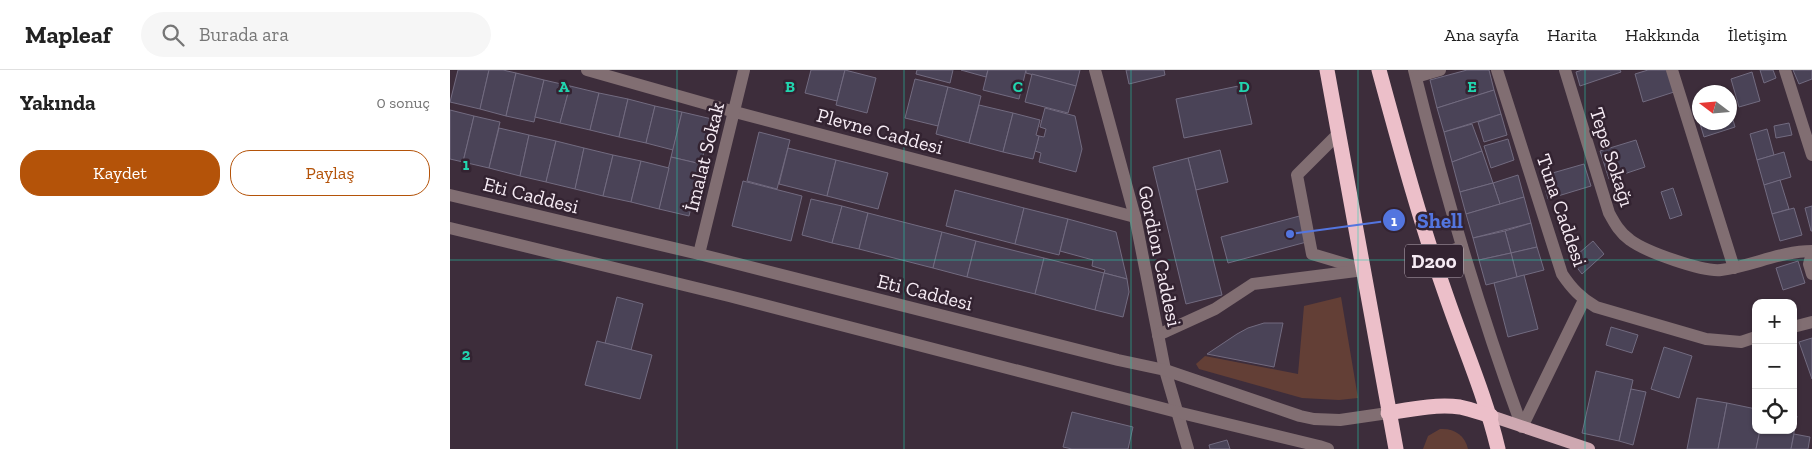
<!DOCTYPE html>
<html lang="tr">
<meta charset="utf-8">
<style>
:root{--surface:#fff;--page:#f6f6f6;--text:#222;--muted:#767676;--line:#e0e0e0;--accent:#b45309}
body{margin:0;font-family:"Zilla Slab",serif;background:var(--page);color:var(--text)}
.controls{position:absolute;right:15px;bottom:15px;display:grid;overflow:hidden;border-radius:10px;box-shadow:0 1px 4px #0004}
.controls button{width:45px;height:45px;display:grid;place-items:center;padding:0;border:0;border-bottom:1px solid var(--line);background:var(--surface);color:var(--text);font:25px sans-serif}
.compass{position:absolute;left:1242px;top:15px;width:45px;height:45px;border-radius:50%;background:var(--surface);box-shadow:0 1px 4px #0004;rotate:286deg}
.list{margin:0;padding:0;list-style:none}
h2{display:flex;justify-content:space-between;align-items:center;height:65px;margin:0;padding:0 20px;font-size:21px}
h2 small{font-size:16px;font-weight:400;color:var(--muted)}
.actions{display:flex;gap:10px;padding:15px 20px}
.actions a{flex:1;padding:11px 0;border:1px solid var(--accent);border-radius:20px;text-align:center;font-size:18px;color:var(--accent)}
.actions .main{background:var(--accent);color:#fff}
.icon{flex:none;width:28px;height:28px;fill:none;stroke:currentColor;stroke-width:2;stroke-linecap:round;stroke-linejoin:round}
.map{position:relative;flex:none;width:1362px;height:379px;overflow:hidden}
header{display:flex;align-items:center;gap:30px;box-sizing:border-box;height:70px;padding:0 25px;background:var(--surface);border-bottom:1px solid var(--line)}
header strong{font-size:24px}
nav{display:flex;gap:28px;margin-inline-start:auto;font-size:18px}
.search{width:350px;height:45px;background:var(--page);display:flex;align-items:center;gap:12px;box-sizing:border-box;padding:0 18px;border-radius:28px;color:var(--muted);font-size:19px}
main{display:flex}
aside{flex:1;background:var(--surface)}
.map>svg:first-child{display:block}
.green{fill:#633f36}
.building{fill:#4a4357;stroke:#726b80}
.lines{fill:none;stroke-linecap:round;stroke-linejoin:round}
.minor{stroke:#816e72;stroke-width:12}
.major{stroke:#cea8b1;stroke-width:12}
.highway{stroke:#ecbfc9;stroke-width:15}
.grid{fill:none;stroke:#21d5af;stroke-width:1;stroke-opacity:0.55}
.labels{text-anchor:middle;dominant-baseline:central;stroke-width:5;stroke-linejoin:round;paint-order:stroke}
.shield{fill:#332331;stroke:#bcafba;stroke-width:1}
.shield-label{font-size:19px;font-weight:bold;fill:#f6ebf4}
.street-label{font-size:20px;fill:#f6ebf4;stroke:#332331}
.grid-label{font-size:16px;text-anchor:middle;font-weight:bold;fill:#21d5af;stroke:#332331;stroke-width:5;stroke-linejoin:round;paint-order:stroke}
.leader{fill:none;stroke:#5375df;stroke-width:2}
.callout-dot{fill:#5375df;stroke:#332331;stroke-width:2}
.mark-label{font-size:15px;text-anchor:middle;font-weight:bold;fill:#fff}
.callout-label{font-size:21px;text-anchor:middle;font-weight:bold;fill:#5375df;stroke:#332331;stroke-width:5;stroke-linejoin:round;paint-order:stroke}
</style>
<header>
<strong>Mapleaf</strong>
<div class="search"><svg class="icon" aria-label="search" viewBox="0 0 24 24"><circle cx="10" cy="10" r="6"/><path d="M15 15l6 6"/></svg>Burada ara</div>
<nav><a>Ana sayfa</a><a>Harita</a><a>Hakkında</a><a>İletişim</a></nav>
</header>
<main>
<aside>
<h2>Yakında<small>0 sonuç</small></h2>
<ul class="list">
</ul>
<div class="actions"><a class="main">Kaydet</a><a>Paylaş</a></div>
</aside>
<div class="map">
<svg width="1362" height="379" viewBox="0 0 1362 379">
<rect width="100%" height="100%" fill="#3d2d3b"/>
<g class="green">
<polygon points="891,227 908,328 889,330 852,328 749,299 746,294 755,286 848,304 854,236"/>
<path d="M990 359C1004 358 1015 365 1018 379H973L978 366Z"/>
</g>
<g class="building">
<polygon points="8,0 39,0 30,39 0,32"/>
<polygon points="39,0 53,0 66,3 56,46 30,39"/>
<polygon points="361,0 395,0 387,31 355,23"/>
<polygon points="395,0 426,8 417,43 386,35"/>
<polygon points="467,0 503,0 500,13 466,4"/>
<polygon points="511,0 538,0 536,7"/>
<polygon points="538,0 576,0 569,29 533,20"/>
<polygon points="576,0 630,0 626,16 576,3"/>
<polygon points="676,0 714,0 715,5 679,14"/>
<polygon points="1017,0 1039,0 1044,20 987,38 980,10"/>
<polygon points="1132,0 1170,0 1171,2 1130,16 1126,2"/>
<polygon points="1198,0 1218,0 1224,22 1193,32 1185,4"/>
<polygon points="1310,0 1323,0 1326,8 1314,13"/>
<polygon points="1343,0 1362,0 1362,9 1349,14"/>
<polygon points="1302,2 1310,31 1289,37 1281,9"/>
<polygon points="66,3 94,10 84,52 56,46"/>
<polygon points="582,4 626,16 618,43 575,32"/>
<polygon points="465,9 498,17 488,56 455,48"/>
<polygon points="94,10 120,16 110,53 85,47"/>
<polygon points="793,15 802,54 734,68 726,29"/>
<polygon points="120,16 149,23 140,60 110,53"/>
<polygon points="498,17 531,26 519,73 486,64"/>
<polygon points="1044,20 1051,44 994,62 987,38"/>
<polygon points="149,23 178,29 169,67 140,60"/>
<polygon points="178,29 205,36 196,73 169,67"/>
<polygon points="529,35 563,43 553,82 519,73"/>
<polygon points="205,36 232,42 223,80 196,73"/>
<polygon points="595,38 625,46 632,79 626,102 589,92 591,83 585,81 589,66 594,67 596,59 590,57"/>
<polygon points="1280,39 1285,57 1254,67 1248,47 1250,46 1250,52 1280,52"/>
<polygon points="0,40 24,46 13,92 0,89"/>
<polygon points="232,42 262,49 251,94 221,87"/>
<polygon points="563,43 590,50 586,65 589,66 583,89 553,82"/>
<polygon points="1051,44 1057,65 1034,72 1028,52"/>
<polygon points="24,46 50,52 39,98 13,92"/>
<polygon points="1339,53 1342,65 1326,68 1324,56"/>
<polygon points="1022,54 1032,81 1002,92 994,62"/>
<polygon points="49,58 79,65 70,106 39,98"/>
<polygon points="1317,59 1324,85 1307,90 1300,64"/>
<polygon points="309,62 340,70 327,119 297,111"/>
<polygon points="79,65 106,71 96,112 70,106"/>
<polygon points="1058,69 1064,90 1041,98 1034,76"/>
<polygon points="1186,70 1195,97 1159,109 1150,81"/>
<polygon points="106,71 134,78 125,119 96,112"/>
<polygon points="134,78 163,85 153,126 125,119"/>
<polygon points="338,78 386,90 377,126 329,114"/>
<polygon points="770,80 778,112 746,120 738,88"/>
<polygon points="1032,81 1043,113 1010,122 1002,92"/>
<polygon points="1334,82 1341,107 1314,115 1307,90"/>
<polygon points="163,85 191,91 181,132 153,126"/>
<polygon points="221,87 251,94 239,146 209,139"/>
<polygon points="738,88 772,225 736,234 703,97"/>
<polygon points="386,90 438,103 428,139 377,126"/>
<polygon points="191,91 219,98 209,139 181,132"/>
<polygon points="1134,94 1141,116 1098,129 1092,106"/>
<polygon points="1068,105 1074,127 1050,134 1043,113"/>
<polygon points="1330,110 1339,139 1322,144 1314,115"/>
<polygon points="293,111 352,126 341,171 282,156"/>
<polygon points="1043,113 1050,134 1016,144 1010,122"/>
<polygon points="1223,118 1232,145 1220,149 1211,122"/>
<polygon points="505,120 574,138 565,174 496,156"/>
<polygon points="1074,127 1081,153 1023,168 1016,144"/>
<polygon points="361,129 392,136 382,173 352,165"/>
<polygon points="392,136 418,143 409,179 382,173"/>
<polygon points="1362,136 1362,161 1361,161 1355,138"/>
<polygon points="574,138 618,149 609,185 565,174"/>
<polygon points="1344,138 1352,165 1330,171 1322,144"/>
<polygon points="418,143 492,162 483,198 409,179"/>
<polygon points="857,144 864,170 778,193 771,167"/>
<polygon points="618,149 666,162 677,209 654,203 655,200 642,196 643,190 610,181"/>
<polygon points="1081,153 1087,177 1061,183 1055,161"/>
<polygon points="1055,161 1061,183 1029,190 1023,168"/>
<polygon points="492,162 526,171 517,207 483,198"/>
<polygon points="526,171 594,188 585,224 517,207"/>
<polygon points="1143,171 1154,184 1132,204 1121,190"/>
<polygon points="1087,177 1094,200 1067,207 1061,183"/>
<polygon points="1061,183 1067,207 1036,215 1029,190"/>
<polygon points="594,188 654,203 645,240 585,224"/>
<polygon points="1348,191 1355,213 1333,220 1326,198"/>
<polygon points="654,203 677,209 679,222 673,247 645,240"/>
<polygon points="1074,205 1088,259 1058,267 1044,213"/>
<polygon points="167,227 193,234 181,280 155,273"/>
<polygon points="814,253 833,253 824,297 757,284 787,264 798,258"/>
<polygon points="1161,257 1188,265 1182,283 1156,275"/>
<polygon points="1362,268 1362,309 1349,272"/>
<polygon points="147,271 202,285 190,329 135,315"/>
<polygon points="1214,277 1242,286 1229,328 1201,319"/>
<polygon points="1146,301 1183,310 1169,371 1132,363"/>
<polygon points="1181,319 1196,322 1183,375 1169,371"/>
<polygon points="1247,328 1277,333 1268,379 1237,379"/>
<polygon points="1277,333 1306,339 1306,360 1310,360 1306,379 1268,379"/>
<polygon points="622,342 683,357 678,379 622,379 613,377"/>
<polygon points="1343,345 1347,346 1341,379 1306,379 1310,360 1343,360"/>
<polygon points="1344,364 1360,367 1358,379 1341,379"/>
<polygon points="777,370 780,379 760,379 759,375"/>
</g>
<g class="lines">
<g class="minor">
<polyline points="137,0 285,42 685,147"/>
<polyline points="645,0 685,147 715,300 738,379"/>
<path d="M964 0C994 121 1029 240 1072 357"/>
<path d="M1047 0 1112 204C1122 219 1131 228 1146 237L1256 269 1291 272 1306 267"/>
<path d="M1115 0 1159 143C1165 154 1170 163 1180 170 1196 182 1253 202 1271 200 1302 196 1331 181 1362 181"/>
<polyline points="1222,0 1284,198"/>
<polyline points="1335,0 1362,85"/>
<polyline points="966,7 990,0"/>
<polyline points="889,63 847,105 862,184 909,198"/>
<polyline points="0,125 249,184 668,290 715,300 850,346 864,349 890,350 938,343"/>
<polyline points="0,158 279,226 727,342 869,376 878,379"/>
<polyline points="1362,183 1359,194 1362,204"/>
<polyline points="249,184 294,0"/>
<polyline points="983,187 1012,177"/>
<polyline points="1343,257 1362,252"/>
<polyline points="708,265 765,239 803,214 914,200"/>
<polyline points="1072,357 1134,230"/>
</g>
<polyline class="major" points="1041,346 1139,379"/>
<g class="highway">
<polyline points="877,0 946,379"/>
<path d="M929 0C950 77 971 155 998 231 1015 280 1036 328 1048 379"/>
<path d="M938 343C962 339 986 334 1010 337 1020 339 1031 343 1041 346"/>
</g>
</g>
<path class="grid" d="M227 0V379M454 0V379M681 0V379M908 0V379M1135 0V379M0 190H1362"/>
<g class="labels">
<rect class="shield" x="955" y="174.5" width="58" height="33" rx="4"/>
<g class="shield-label">
<text x="984" y="191">D200</text>
</g>
<g class="street-label">
<text transform="translate(430 61) rotate(15)">Plevne Caddesi</text>
<text transform="translate(254 87) rotate(-76)">İmalat Sokak</text>
<text transform="translate(1162 87) rotate(72)">Tepe Sokağı</text>
<text transform="translate(81 125) rotate(14)">Eti Caddesi</text>
<text transform="translate(1112 140) rotate(71)">Tuna Caddesi</text>
<text transform="translate(710 186) rotate(78)">Gordion Caddesi</text>
<text transform="translate(475 222) rotate(14)">Eti Caddesi</text>
</g>
</g>
<g class="grid-label">
<text x="114" y="22">A</text>
<text x="340" y="22">B</text>
<text x="568" y="22">C</text>
<text x="794" y="22">D</text>
<text x="1022" y="22">E</text>
<text x="16" y="100">1</text>
<text x="16" y="290">2</text>
</g>
<path class="leader" d="M840 164L944 150"/>
<g class="callout-dot">
<circle cx="840" cy="164" r="5"/>
<circle cx="944" cy="150" r="12"/>
</g>
<g class="mark-label">
<text x="944" y="156">1</text>
</g>
<g class="callout-label">
<text x="990" y="158">Shell</text>
</g>
</svg>
<div class="controls">
<button>+</button>
<button>−</button>
<button><svg class="icon" aria-label="locate" viewBox="0 0 24 24"><circle cx="12" cy="12" r="6"/><path d="M12 2v4M12 18v4M2 12h4M18 12h4"/></svg></button>
</div>
<svg class="compass" viewBox="-18 -18 36 36"><path d="M0-13l5 13h-10z" fill="#e53935"/><path d="M0 13l5-13h-10z" fill="#767676"/></svg>
</div>
</main>
